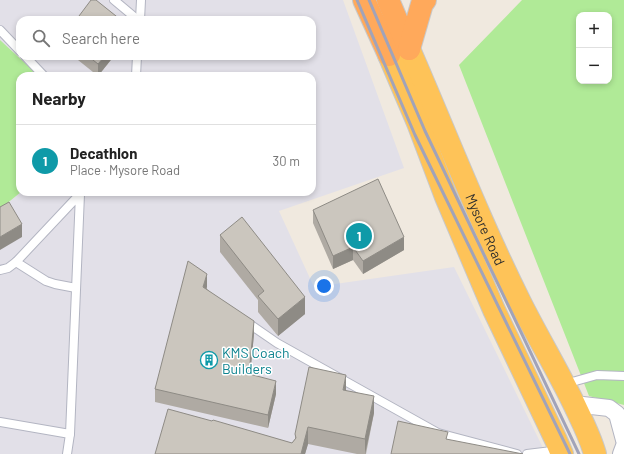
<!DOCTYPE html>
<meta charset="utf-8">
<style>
:root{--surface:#fff;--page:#f2f2f2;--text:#222;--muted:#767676;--line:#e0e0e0;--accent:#3d59ff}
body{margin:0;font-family:Barlow,sans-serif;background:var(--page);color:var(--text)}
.controls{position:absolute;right:12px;top:12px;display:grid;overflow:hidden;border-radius:8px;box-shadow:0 2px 6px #0003}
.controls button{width:36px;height:36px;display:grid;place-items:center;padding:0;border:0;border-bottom:1px solid var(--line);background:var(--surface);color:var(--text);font:20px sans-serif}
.you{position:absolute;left:324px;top:286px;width:14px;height:14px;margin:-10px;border:3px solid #fff;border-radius:50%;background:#1a73e8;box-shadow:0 0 0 6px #1a73e833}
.badge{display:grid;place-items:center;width:26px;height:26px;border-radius:50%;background:var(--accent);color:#fff;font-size:13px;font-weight:700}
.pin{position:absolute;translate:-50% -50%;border:2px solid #fff;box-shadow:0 1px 4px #0006}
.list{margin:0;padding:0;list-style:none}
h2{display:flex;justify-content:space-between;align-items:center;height:52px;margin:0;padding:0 16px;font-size:17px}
h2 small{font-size:13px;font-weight:400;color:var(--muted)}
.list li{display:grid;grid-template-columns:26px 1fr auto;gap:12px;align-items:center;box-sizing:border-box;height:72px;padding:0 16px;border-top:1px solid var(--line)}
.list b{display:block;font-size:15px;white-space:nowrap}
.list p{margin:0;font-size:13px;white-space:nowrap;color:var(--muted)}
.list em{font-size:13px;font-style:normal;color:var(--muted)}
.icon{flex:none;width:22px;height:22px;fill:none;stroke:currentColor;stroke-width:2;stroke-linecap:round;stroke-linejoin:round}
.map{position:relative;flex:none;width:624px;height:454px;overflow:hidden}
.search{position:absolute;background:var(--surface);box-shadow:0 2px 6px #0003;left:16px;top:16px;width:300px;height:44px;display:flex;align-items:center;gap:10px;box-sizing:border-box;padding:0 14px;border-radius:12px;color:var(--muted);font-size:15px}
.panel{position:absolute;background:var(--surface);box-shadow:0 2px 6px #0003;left:16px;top:72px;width:300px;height:124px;border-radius:12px}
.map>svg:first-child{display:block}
.industrial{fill:#e2e0e8;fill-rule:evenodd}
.grass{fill:#b0ea97;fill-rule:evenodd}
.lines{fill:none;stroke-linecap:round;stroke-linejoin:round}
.service-casing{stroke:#b3b5c2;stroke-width:10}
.minor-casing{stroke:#b3b5c2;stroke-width:18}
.trunk-casing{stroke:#c8c8c8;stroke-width:24}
.motorway-casing{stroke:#c8c8c8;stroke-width:24}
.service{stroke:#fff;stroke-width:8}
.minor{stroke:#fff;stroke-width:16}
.trunk{stroke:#fec358;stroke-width:22}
.motorway{stroke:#ffa95b;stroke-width:22}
.rail{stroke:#a1a3b9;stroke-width:3}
.wall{fill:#afaaa3}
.shaded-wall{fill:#8e8b85}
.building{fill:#cbc6be;stroke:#8e8b85}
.labels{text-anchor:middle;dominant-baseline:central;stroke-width:3;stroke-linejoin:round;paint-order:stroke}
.street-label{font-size:14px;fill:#2d2d2d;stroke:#fff}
.culture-label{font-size:14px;fill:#0d838f;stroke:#fff;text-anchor:start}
</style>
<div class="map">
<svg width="624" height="454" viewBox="0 0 624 454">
<rect width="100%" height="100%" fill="#f0e9df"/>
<path class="industrial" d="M0 0H343L404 168 279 211 314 287 454 267 546 454H0V209L21 192H312V76H39L0 40ZM20 20H312V56H20Z"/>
<g class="grass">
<path d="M522 0H624V405L589 396 459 65ZM579 15H609V81H579Z"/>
<polygon points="0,40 39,76 20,76 20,192 21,192 0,209"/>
</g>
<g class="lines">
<g class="service-casing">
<g id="service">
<polyline points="114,0 138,20"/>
<polyline points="140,20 141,0"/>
<polyline points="0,30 20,51"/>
<polyline points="25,56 44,76"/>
<polyline points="136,76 137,56"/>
<polyline points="16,262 46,281 55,284 76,288"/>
<polyline points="0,270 8,268 16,262 80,194 70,434 67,454"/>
<polyline points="245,321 277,343 438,433 517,454"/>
<polyline points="565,384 597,375 624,376"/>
<polyline points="0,422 70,434"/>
<polyline points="527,454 560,450"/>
</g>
</g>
<g class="minor-casing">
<g id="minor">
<polyline points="574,404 609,408 617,414 624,440"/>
<polyline points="621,454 624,446"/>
</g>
</g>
<g class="trunk-casing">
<g id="trunk">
<path id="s1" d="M409 49C446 134 479 220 520 302 537 336 557 369 574 404 582 421 590 436 595 454"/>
<polyline points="389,55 418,123 446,197 494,310 556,440 562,454"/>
</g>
</g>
<g class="motorway-casing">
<g id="motorway">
<polyline points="364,0 389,55"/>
<polyline points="388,0 409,49"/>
<polyline points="409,49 422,4 425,0"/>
</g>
</g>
<use href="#service" class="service"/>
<use href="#minor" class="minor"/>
<use href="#trunk" class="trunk"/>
<use href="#motorway" class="motorway"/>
<g class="rail">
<polyline points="357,0 415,135 570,454"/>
<polyline points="369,0 425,131 579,454"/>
</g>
</g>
<g class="wall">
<polygon points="73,56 114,56 98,76"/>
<polygon points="313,210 404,250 363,274 353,260 333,269 313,223"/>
<polygon points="220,235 305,314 278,336 258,312 258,300 220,252"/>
<polygon points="207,287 207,289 254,334 250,375 276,394 268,428 155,402 155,389"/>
<polygon points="346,390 374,413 366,454 357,454 308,444 305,454 155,454 212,421 292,443 295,439 295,434"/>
</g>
<g class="shaded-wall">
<polygon points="105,56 114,56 98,76 98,64"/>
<polygon points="22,224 22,237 0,250 0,237"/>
<polygon points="404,237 404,250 363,274 363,261"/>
<polygon points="353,247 353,260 333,269 333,256"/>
<polygon points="207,274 207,287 203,300 203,287"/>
<polygon points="305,297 305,314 278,336 278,319"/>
<polygon points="254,321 254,334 249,387 249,374"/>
<polygon points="346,375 346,391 343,390"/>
<polygon points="276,381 276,394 268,428 268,415"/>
<polygon points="374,396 374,413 365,454 365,439"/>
<polygon points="308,427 308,444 305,454 301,454"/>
</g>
<g class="building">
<polygon points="91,0 96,0 121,20 76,20"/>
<polygon points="88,56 105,56 98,64"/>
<polygon points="378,179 404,237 363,261 353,247 333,256 313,210"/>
<polygon points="9,202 22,224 0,237 0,207"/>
<polygon points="242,217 305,297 278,319 258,296 264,291 220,235"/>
<polygon points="188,261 207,274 203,287 254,321 249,374 276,381 268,415 155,389"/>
<polygon points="309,367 346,375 343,390 374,396 365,439 308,427 301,454 155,454 168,409 212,421 213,420 292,443 296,438 295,434"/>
<polygon points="398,421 448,432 446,439 523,454 391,454"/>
</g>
<defs>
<g id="building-ring" transform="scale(0.9)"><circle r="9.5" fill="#fff" stroke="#0f9aa8" stroke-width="1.5"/><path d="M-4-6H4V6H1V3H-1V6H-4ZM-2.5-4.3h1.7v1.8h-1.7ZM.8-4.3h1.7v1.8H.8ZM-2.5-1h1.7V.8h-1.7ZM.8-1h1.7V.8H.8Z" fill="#0f9aa8"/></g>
</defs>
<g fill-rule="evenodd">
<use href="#building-ring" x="209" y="360"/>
</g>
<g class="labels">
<g class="street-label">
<text stroke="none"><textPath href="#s1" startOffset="196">Mysore Road</textPath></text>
</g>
<g class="culture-label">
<text x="222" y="352">KMS Coach<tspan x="222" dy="16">Builders</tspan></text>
</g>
</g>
</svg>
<div class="controls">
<button>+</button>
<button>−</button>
</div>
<div class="you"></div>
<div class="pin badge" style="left:359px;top:236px;background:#0f9aa8">1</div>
<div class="search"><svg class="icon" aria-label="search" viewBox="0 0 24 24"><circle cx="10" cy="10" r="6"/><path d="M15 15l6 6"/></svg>Search here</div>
<section class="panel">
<h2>Nearby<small></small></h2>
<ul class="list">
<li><span class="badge" style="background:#0f9aa8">1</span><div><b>Decathlon</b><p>Place · Mysore Road</p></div><em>30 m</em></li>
</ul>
</section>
</div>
